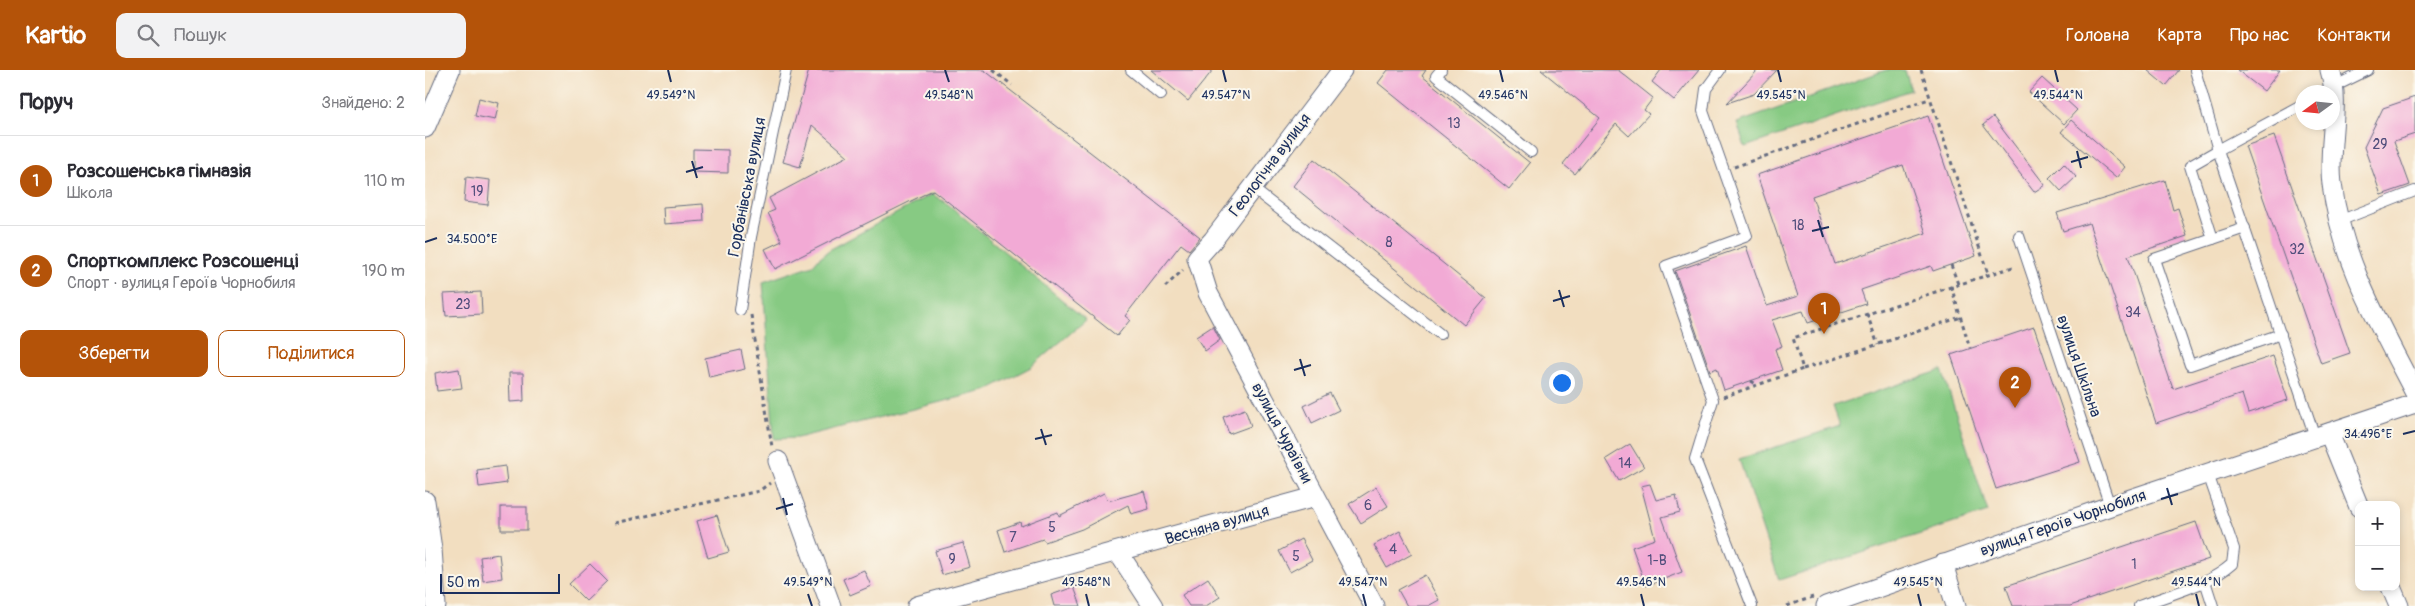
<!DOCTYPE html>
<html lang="uk">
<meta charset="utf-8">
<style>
:root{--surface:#fff;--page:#f2f2f3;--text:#2b2b33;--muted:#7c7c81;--line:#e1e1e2;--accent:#b45309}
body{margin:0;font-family:Pangolin,sans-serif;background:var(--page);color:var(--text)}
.controls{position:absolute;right:15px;bottom:15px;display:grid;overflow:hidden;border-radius:10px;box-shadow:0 2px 8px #0003}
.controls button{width:45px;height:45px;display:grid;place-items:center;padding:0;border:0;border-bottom:1px solid var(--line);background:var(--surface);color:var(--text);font:25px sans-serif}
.compass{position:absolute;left:1870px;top:15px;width:45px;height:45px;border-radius:50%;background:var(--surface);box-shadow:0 2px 8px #0003;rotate:255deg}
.scale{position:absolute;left:15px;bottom:12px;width:120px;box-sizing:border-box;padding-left:5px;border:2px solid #1b2f5e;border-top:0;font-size:14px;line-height:18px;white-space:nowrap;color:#1b2f5e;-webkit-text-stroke:4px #fbf7ec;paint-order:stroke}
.you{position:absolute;left:1136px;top:312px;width:18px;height:18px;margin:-12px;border:4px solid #fff;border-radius:50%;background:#1a73e8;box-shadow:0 0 0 8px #1a73e833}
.badge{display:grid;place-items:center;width:32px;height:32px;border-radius:50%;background:var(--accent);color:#fff;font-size:16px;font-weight:700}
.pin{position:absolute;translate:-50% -41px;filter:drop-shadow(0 1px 2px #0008)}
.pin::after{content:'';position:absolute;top:26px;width:18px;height:15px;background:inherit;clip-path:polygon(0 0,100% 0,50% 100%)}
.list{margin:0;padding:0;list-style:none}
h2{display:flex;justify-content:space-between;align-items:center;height:65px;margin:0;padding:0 20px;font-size:21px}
h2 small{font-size:16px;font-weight:400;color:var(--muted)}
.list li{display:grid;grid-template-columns:32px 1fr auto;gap:15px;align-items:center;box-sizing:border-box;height:90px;padding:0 20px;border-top:1px solid var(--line)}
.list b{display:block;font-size:19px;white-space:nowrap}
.list p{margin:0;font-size:16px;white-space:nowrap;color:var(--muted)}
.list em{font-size:16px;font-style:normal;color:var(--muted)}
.actions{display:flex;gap:10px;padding:15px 20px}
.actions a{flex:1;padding:11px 0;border:1px solid var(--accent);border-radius:10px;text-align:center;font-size:18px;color:var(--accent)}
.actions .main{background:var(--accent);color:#fff}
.icon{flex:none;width:28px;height:28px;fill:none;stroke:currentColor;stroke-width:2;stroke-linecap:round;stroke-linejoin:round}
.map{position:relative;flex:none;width:1990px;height:536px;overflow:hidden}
header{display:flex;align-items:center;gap:30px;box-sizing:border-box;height:70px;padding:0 25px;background:var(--accent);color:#fff}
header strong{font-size:24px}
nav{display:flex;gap:28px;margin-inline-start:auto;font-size:18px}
.search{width:350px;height:45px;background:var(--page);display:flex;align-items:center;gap:12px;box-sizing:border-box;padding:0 18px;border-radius:10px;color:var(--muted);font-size:19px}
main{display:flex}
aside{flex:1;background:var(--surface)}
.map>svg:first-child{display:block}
.green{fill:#87ca83;stroke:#517c70}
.building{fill:#f2aad5;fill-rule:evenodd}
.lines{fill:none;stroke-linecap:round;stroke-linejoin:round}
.service-casing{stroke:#666c80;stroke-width:12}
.minor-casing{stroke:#666c80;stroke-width:21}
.path{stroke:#666c80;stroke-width:3;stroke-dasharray:4 4;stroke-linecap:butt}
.service{stroke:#fff;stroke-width:10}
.minor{stroke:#fff;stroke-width:19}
.ticks{fill:none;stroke:#1b2f5e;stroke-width:2}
.labels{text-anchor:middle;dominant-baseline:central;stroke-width:4;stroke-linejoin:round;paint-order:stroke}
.number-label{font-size:14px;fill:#514e7c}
.street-label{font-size:16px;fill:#1b2f5e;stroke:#fbf7ec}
.ticks-label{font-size:12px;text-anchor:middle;fill:#1b2f5e;stroke:#fbf7ec;stroke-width:4;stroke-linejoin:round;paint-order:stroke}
</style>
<header>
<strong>Kartio</strong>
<div class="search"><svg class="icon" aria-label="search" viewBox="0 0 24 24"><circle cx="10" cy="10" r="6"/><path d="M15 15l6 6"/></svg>Пошук</div>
<nav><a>Головна</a><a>Карта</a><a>Про нас</a><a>Контакти</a></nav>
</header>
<main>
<aside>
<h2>Поруч<small>Знайдено: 2</small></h2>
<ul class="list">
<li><span class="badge">1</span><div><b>Розсошенська гімназія</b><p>Школа</p></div><em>110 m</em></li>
<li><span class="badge">2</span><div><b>Спорткомплекс Розсошенці</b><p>Спорт · вулиця Героїв Чорнобиля</p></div><em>190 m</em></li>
</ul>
<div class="actions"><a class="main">Зберегти</a><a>Поділитися</a></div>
</aside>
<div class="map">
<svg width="1990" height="536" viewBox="0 0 1990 536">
<rect width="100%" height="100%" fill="#fbf7ec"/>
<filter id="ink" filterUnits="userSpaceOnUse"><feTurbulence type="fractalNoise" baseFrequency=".02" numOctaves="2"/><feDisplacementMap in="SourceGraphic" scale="10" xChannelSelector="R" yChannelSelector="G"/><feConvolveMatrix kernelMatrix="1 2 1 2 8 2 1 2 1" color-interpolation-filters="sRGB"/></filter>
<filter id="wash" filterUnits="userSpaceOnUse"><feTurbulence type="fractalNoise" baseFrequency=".0096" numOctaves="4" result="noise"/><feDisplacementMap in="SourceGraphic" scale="20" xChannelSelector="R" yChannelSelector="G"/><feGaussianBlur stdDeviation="1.12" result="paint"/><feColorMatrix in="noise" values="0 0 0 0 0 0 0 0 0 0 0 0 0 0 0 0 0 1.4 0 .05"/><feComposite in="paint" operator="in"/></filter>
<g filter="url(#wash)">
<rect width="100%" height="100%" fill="#f2dec0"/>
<g class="green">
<polygon points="1461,0 1480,0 1486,20 1320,77 1312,53"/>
<polygon points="507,124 524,135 661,250 606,297 560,321 372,368 349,369 338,212 388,195 394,188 404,180"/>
<polygon points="1517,300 1563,442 1354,510 1314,389 1415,356 1408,336"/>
</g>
<g id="blocks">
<g class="building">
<polygon points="384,0 559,0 775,167 764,180 756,174 700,246 705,250 692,266 508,120 350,199 340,179 357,171 343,143 350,140 344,128 423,86 387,55 375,97 358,92"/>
<polygon points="726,0 788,0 763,31"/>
<polygon points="963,0 1001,0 997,6 1105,93 1084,119 953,13"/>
<polygon points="1116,0 1193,0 1228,28 1219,40 1224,44 1204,66 1191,54 1150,104 1138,94 1175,48"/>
<polygon points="1236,0 1274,0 1249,30 1227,12"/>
<polygon points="1333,0 1352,0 1329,24 1302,33"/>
<polygon points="1722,0 1754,0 1741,16"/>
<polygon points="1812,0 1855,0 1839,21"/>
<polygon points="1617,8 1652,40 1639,54 1604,22"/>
<polygon points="1990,27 1990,64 1969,71 1985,115 1956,125 1939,77 1958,38"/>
<polygon points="54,28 74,33 70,50 50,46"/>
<path d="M1503 46 1551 186 1508 201 1506 196 1436 220 1441 234 1383 253 1378 241 1347 250 1357 276 1350 279 1357 300 1299 320 1292 298 1285 301 1250 201 1321 176 1342 236 1373 226 1332 105ZM1478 95 1501 163 1410 194 1387 126Z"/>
<polygon points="1568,47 1620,115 1609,122 1558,55"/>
<polygon points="1646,50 1700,97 1691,108 1636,62"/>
<polygon points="1849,66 1925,283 1896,293 1820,76"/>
<polygon points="268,79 303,80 303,103 268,102"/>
<polygon points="889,89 1061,228 1039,255 868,116"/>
<polygon points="1639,93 1651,107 1636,121 1624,108"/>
<polygon points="41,107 65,110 63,135 39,132"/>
<polygon points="1740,110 1748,140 1753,138 1762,166 1703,186 1748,319 1848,286 1863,330 1823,343 1817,324 1731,353 1664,153 1638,161 1632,143"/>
<polygon points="278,134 279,151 239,154 238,137"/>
<polygon points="56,222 57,244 21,246 19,224"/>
<polygon points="788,256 795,270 780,281 771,267"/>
<polygon points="1609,257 1655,392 1571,419 1526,285"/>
<polygon points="316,280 320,299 284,307 280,288"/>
<polygon points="34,299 37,318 12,321 10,303"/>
<polygon points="84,303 98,303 99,331 85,332"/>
<polygon points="905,323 914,340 887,353 879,336"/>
<polygon points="820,339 826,356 804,364 798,347"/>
<polygon points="1205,374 1219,397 1194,411 1181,389"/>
<polygon points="80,396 82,413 54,417 52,400"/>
<polygon points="1225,414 1231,430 1251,425 1255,442 1237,447 1257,502 1221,516 1207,477 1230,469 1216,416"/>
<polygon points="951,417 963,436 936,453 924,434"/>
<polygon points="719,421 724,439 706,444 703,435 657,459 620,472 618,469 580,482 573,460 595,452 596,456 633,442 634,446 679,423 683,431"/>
<rect x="76" y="437" width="26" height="23"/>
<polygon points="292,445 304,482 283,488 272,451"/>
<polygon points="1771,452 1784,489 1645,536 1588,536 1581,516"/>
<polygon points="975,461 987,484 962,498 949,475"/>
<polygon points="876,469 887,490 865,502 854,481"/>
<polygon points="538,473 545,497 517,505 510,481"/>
<polygon points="74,484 77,508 58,511 55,487"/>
<polygon points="165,494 182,511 161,531 144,514"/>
<polygon points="439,500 446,516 425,525 418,509"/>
<polygon points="1000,505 1014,530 1003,536 982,536 973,520"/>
<polygon points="783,508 795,527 781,536 764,536 757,525"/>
<polygon points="649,517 656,536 629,536 626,525"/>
</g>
</g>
</g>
<g filter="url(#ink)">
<use href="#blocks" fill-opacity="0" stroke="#666c80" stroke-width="1"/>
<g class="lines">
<g class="service-casing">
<g id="service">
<polyline points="706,0 736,25"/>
<polyline points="1016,0 1011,6 1106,82"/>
<polyline points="1295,0 1281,19 1278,41 1322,166 1241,196 1288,330 1270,389 1327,536"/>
<polyline points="1770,0 1793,80 1765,96 1788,169"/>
<polyline points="1898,22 1943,0"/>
<polyline points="1878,34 1793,80 1890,367"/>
<polyline points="827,118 1015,264"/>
<polyline points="1914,151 1990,121"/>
<polyline points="1820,158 1729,189 1765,295 1856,264"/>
<polyline points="1594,166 1685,436"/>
<polyline points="315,240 326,167 361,0"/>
<polyline points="1780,511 1788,536"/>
<path d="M1714 536C1745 524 1782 516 1807 494L1809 479 1783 404"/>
</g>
</g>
<g class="minor-casing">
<g id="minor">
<polyline points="917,0 788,170 772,188 783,223 949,536"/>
<path d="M1905 0C1916 37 1902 76 1907 114 1916 189 1956 257 1990 323"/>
<polyline points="0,58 25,0"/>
<polyline points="1904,363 1934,437"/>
<polyline points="353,391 406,536"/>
<polyline points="0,431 7,479 11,536"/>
<polyline points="693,482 728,536"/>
<polyline points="1518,494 1531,536"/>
<polyline points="1966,517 1974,536"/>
<polyline points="492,536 890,427"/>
<polyline points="1401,536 1685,436 1990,334"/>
</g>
</g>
<g class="path">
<polyline points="568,0 587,15"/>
<polyline points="1496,0 1563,204"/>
<polyline points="1309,97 1504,29"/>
<polyline points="1526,195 1533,214"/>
<polyline points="1526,216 1545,278"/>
<polyline points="740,217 758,200"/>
<polyline points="1442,244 1453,275"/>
<polyline points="326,245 347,377"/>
<polyline points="1378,299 1536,247"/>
<polyline points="1326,311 1333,315"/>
<polyline points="1298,327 1378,299 1368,268 1591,196"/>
<polyline points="189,453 334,421 345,413"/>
<polyline points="1362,536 1388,527"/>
</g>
<use href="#service" class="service"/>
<use href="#minor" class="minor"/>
</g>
</g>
<path class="ticks" d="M243 0 246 12M520 0 524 12M798 0 801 12M1075 0 1078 12M1353 0 1356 12M1630 0 1633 12M1652 81 1656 98M267 91 272 108M1646 92 1663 87M261 102 278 97M1393 150 1398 167M1387 161 1404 157M0 172 12 168M1134 220 1139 237M1128 231 1145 226M875 289 880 306M869 300 886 295M616 359 621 375M1978 364 1990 361M610 369 627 365M1742 418 1747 435M358 428 362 445M1736 429 1753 424M351 439 368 434M383 524 387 536M661 524 664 536M938 524 941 536M1216 524 1219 536M1493 524 1496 536M1771 524 1774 536"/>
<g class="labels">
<g class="number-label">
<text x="1029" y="53">13</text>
<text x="1955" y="74">29</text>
<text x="52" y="121">19</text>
<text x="1373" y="155">18</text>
<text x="964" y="172">8</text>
<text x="1872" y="179">32</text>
<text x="38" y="234">23</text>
<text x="1708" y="242">34</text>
<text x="1200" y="393">14</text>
<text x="943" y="435">6</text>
<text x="627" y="457">5</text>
<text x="588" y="467">7</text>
<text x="968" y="479">4</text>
<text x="871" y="486">5</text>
<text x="527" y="489">9</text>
<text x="1232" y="490">1-В</text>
<text x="1709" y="494">1</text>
</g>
<g class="street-label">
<text transform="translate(845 95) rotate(-53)">Геологічна вулиця</text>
<text transform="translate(322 117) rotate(-79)">Горбанівська вулиця</text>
<text transform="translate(1654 296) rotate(71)">вулиця Шкільна</text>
<text transform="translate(857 363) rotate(62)">вулиця Чураївни</text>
<text transform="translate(1638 453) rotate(-19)">вулиця Героїв Чорнобиля</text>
<text transform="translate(792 455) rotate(-16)">Весняна вулиця</text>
</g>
</g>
<g class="ticks-label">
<text x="1633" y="29">49.544°N</text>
<text x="246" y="29">49.549°N</text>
<text x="524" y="29">49.548°N</text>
<text x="801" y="29">49.547°N</text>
<text x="1078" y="29">49.546°N</text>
<text x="1356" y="29">49.545°N</text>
<text x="47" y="173">34.500°E</text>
<text x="1943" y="368">34.496°E</text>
<text x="383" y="516">49.549°N</text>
<text x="661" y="516">49.548°N</text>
<text x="938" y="516">49.547°N</text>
<text x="1216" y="516">49.546°N</text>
<text x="1493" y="516">49.545°N</text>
<text x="1771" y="516">49.544°N</text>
</g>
</svg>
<div class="controls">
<button>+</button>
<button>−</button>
</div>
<svg class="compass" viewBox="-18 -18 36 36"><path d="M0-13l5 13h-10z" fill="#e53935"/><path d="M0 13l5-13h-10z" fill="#7c7c81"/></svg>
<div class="scale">50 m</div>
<div class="you"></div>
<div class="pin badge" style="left:1399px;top:264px">1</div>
<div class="pin badge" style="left:1590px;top:338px">2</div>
</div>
</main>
